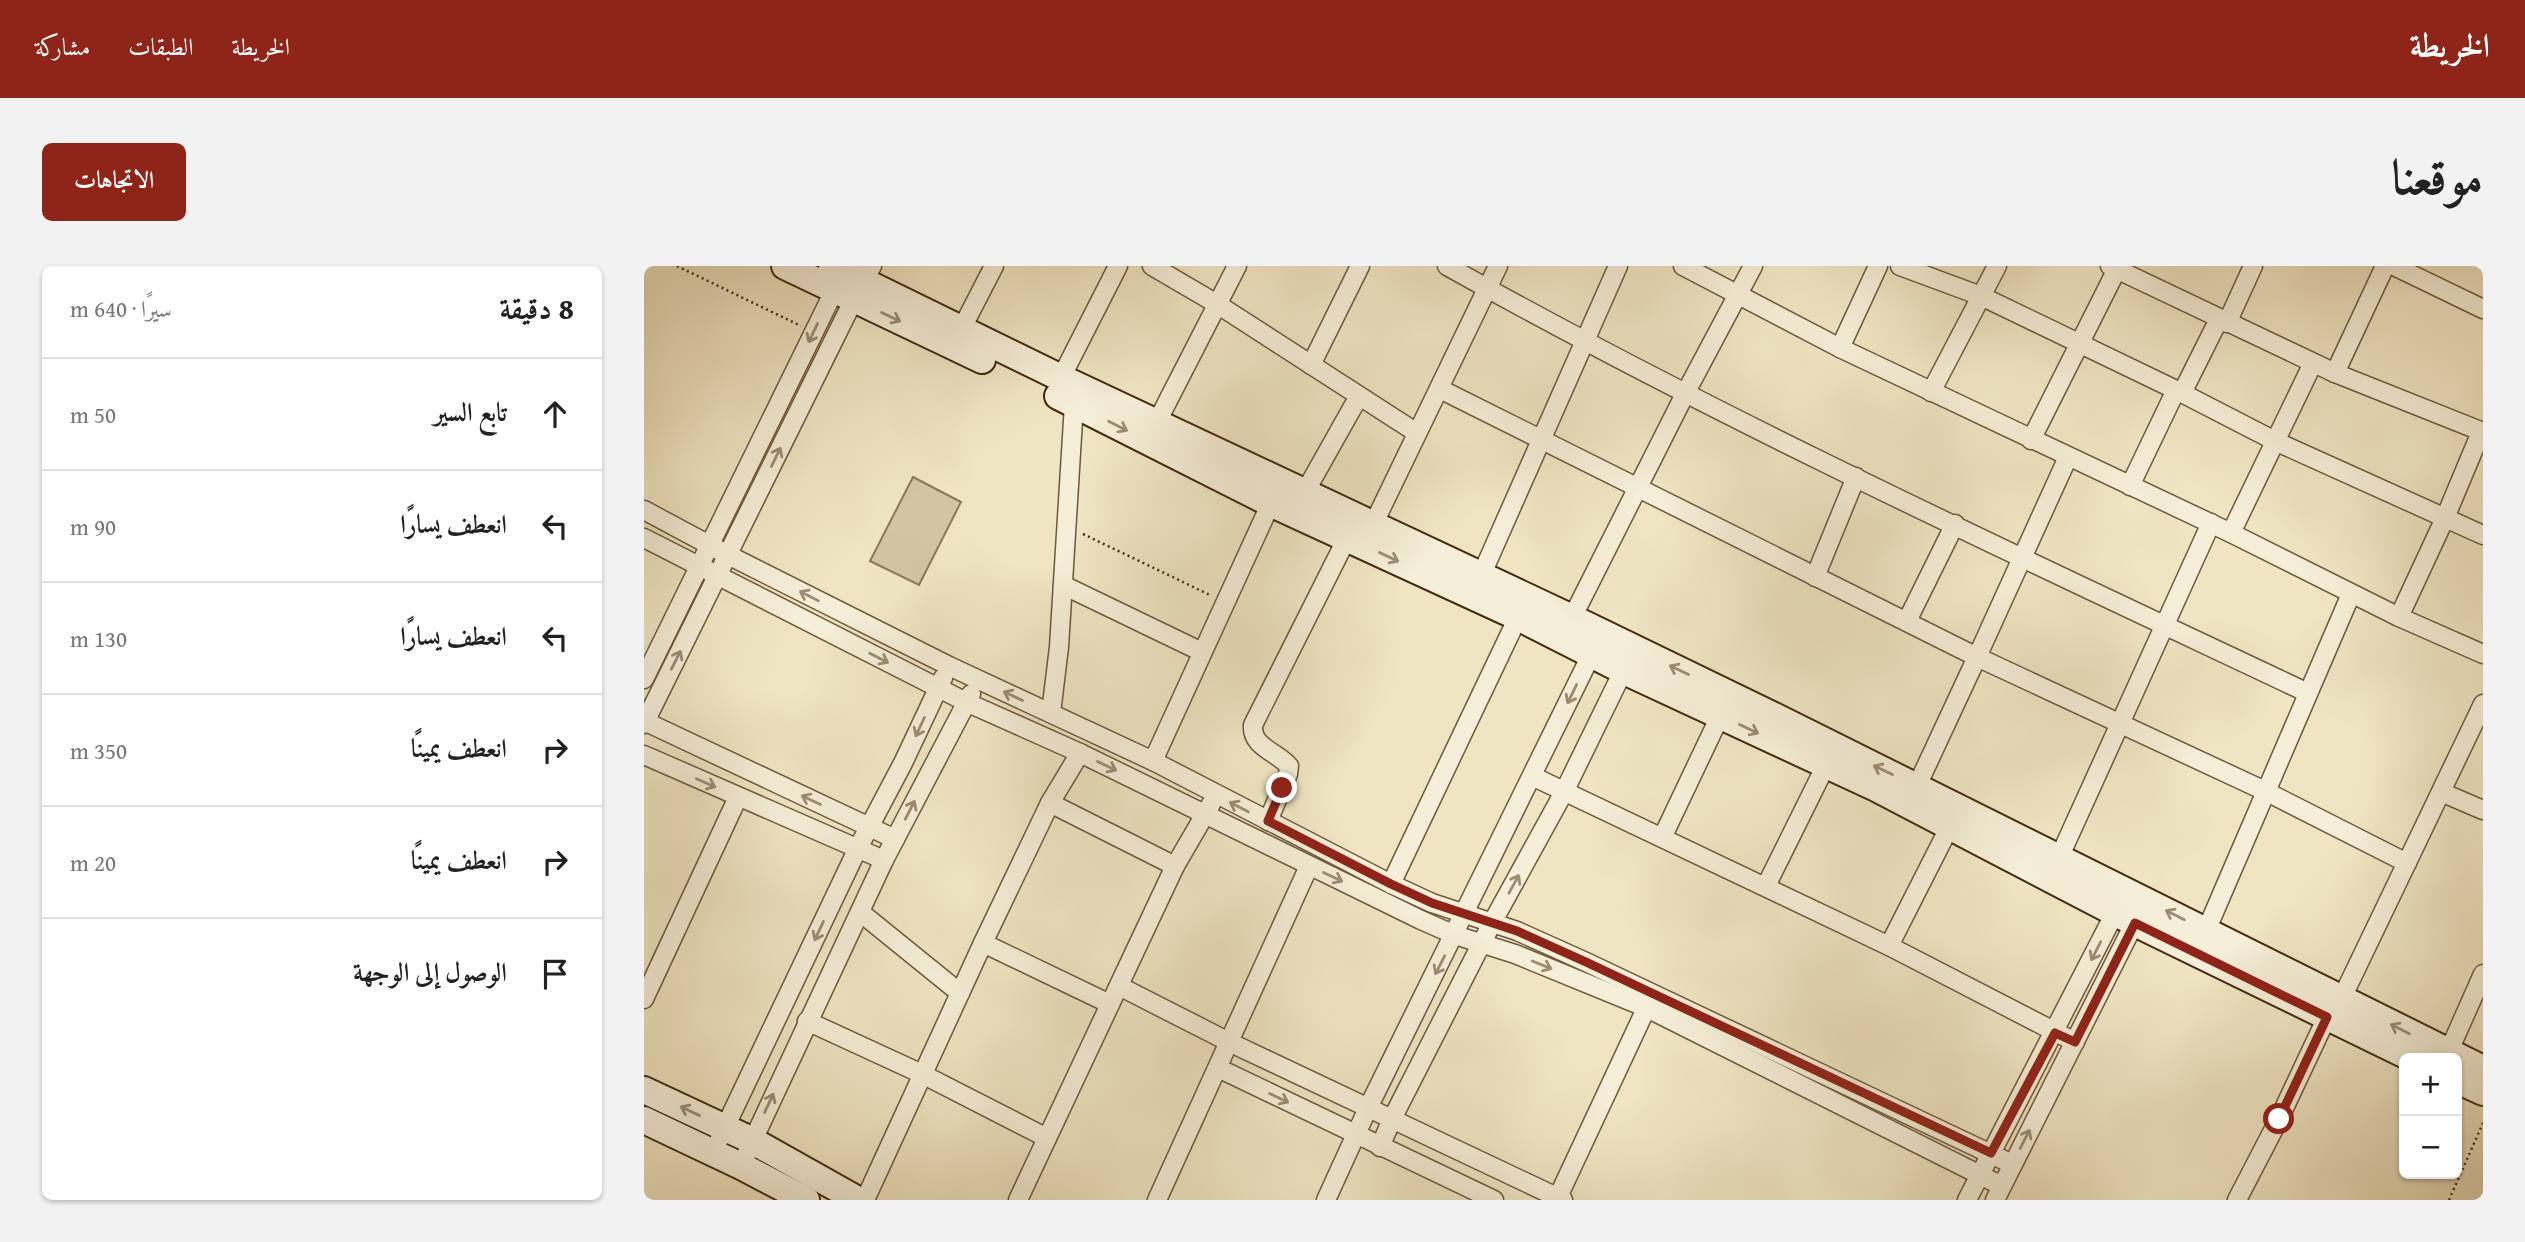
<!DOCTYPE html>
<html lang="ar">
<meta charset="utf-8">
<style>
:root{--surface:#fff;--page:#f2f2f2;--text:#222;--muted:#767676;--line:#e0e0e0;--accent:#8f2418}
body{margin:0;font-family:"Gentium Book Plus",Amiri,serif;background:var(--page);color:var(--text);direction:rtl}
.controls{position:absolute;right:21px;bottom:21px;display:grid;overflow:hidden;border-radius:10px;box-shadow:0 2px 5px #0004}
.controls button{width:63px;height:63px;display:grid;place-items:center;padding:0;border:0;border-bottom:2px solid var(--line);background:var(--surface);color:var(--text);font:35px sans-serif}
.stop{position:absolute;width:21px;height:21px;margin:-16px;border:5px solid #8f2418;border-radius:50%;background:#fff}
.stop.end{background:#8f2418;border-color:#fff;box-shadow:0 2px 7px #0008}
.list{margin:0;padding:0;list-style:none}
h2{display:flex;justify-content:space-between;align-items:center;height:91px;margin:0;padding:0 28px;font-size:30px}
h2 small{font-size:23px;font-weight:400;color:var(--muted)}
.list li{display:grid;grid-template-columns:46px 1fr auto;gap:21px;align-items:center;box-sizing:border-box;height:112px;padding:0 28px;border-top:2px solid var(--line)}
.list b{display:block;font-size:26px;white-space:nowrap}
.list em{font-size:23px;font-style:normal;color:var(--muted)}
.icon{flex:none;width:38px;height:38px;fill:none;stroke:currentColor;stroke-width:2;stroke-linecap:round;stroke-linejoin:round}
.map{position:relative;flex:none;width:1839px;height:934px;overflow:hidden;direction:ltr;border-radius:10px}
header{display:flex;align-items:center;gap:42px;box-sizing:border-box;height:98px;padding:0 35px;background:var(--accent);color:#fff}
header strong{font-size:33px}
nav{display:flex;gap:38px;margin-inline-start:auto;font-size:24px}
.intro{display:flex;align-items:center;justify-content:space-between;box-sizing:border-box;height:168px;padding:0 42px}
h1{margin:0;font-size:49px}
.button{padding:18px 32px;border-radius:10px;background:var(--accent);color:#fff;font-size:24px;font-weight:700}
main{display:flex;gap:42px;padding:0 42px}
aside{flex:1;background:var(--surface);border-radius:10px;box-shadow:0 2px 5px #0004}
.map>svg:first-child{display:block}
.green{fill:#d2c5a4;stroke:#8b785a;stroke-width:2}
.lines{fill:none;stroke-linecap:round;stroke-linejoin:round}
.minor-casing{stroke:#6f593c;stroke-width:21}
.secondary-casing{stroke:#442a0f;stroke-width:30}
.path{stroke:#442a0f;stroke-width:2.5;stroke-dasharray:2 3.5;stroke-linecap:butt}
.minor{stroke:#f5eed8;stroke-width:18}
.secondary{stroke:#f5eed8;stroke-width:26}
.oneway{stroke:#9c8c74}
.route{stroke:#8f2418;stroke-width:9}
</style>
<header>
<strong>الخريطة</strong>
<nav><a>الخريطة</a><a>الطبقات</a><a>مشاركة</a></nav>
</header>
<div class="intro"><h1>موقعنا</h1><a class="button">الاتجاهات</a></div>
<main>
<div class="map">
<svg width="1839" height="934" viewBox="0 0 1839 934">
<rect width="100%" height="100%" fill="#efe5c3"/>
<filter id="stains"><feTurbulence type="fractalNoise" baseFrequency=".00286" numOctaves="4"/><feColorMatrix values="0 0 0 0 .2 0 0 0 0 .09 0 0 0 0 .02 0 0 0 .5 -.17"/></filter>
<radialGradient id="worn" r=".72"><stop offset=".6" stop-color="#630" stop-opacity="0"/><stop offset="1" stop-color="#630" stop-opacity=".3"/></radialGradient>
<polygon class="green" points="269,211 317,236 275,319 226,295"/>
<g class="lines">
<g class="minor-casing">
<g id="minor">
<polyline points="508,0 573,38 773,167"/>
<path d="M803 0C1082 156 1374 290 1664 427"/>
<polyline points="1039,0 1196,82 1587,267 1755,351 1839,388"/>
<polyline points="1256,0 1337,30 1532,124 1633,176 1839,269"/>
<polyline points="1466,0 1691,107 1839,166"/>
<polyline points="1750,0 1839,43"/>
<polyline points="1583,57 1609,0"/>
<polyline points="317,64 350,0"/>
<polyline points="1196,82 1234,0"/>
<polyline points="667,99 716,0"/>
<polyline points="1691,107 1741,0"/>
<polyline points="417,112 474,0"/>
<polyline points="796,123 1333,391 1424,191"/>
<polyline points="1287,126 1353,0"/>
<polyline points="1538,127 1575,53"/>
<polyline points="513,156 593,0"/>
<polyline points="1387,174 1473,3"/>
<polyline points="1486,220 1532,124"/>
<polyline points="661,226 715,130"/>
<polyline points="0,244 84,289 305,400 509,495 747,618 788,637 873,665 942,696 1368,898"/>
<polyline points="729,259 854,0"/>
<polyline points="1587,267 1669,97"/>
<polyline points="0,272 322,436 436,487 777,654 811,669 871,688 1003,742 1358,920"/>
<polyline points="837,310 974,0"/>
<polyline points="1171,311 1212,211"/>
<polyline points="419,319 558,386"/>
<polyline points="1755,351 1801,252 1837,166"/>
<polyline points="928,352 1042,126 1109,0"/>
<polyline points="1263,355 1311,258"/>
<polyline points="0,413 195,15"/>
<polyline points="407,447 415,381 430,138"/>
<polyline points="0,455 251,573"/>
<polyline points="0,458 210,33 228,0"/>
<polyline points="0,489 240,594"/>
<polyline points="509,495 631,228"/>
<polyline points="888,510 1245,680 1431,776"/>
<polyline points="1273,520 1333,391 1621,525 1763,597"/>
<polyline points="1797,526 1839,544"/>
<polyline points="406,537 531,600"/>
<path d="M624 555 644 508 645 500C633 486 607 481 609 459L703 272"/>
<polyline points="1019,570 1076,450"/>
<polyline points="1415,592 1567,257"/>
<polyline points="747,618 874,351"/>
<polyline points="1122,620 1182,499"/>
<polyline points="216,646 316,727"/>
<polyline points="1562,665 1707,328"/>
<polyline points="339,677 466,738"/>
<polyline points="1245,680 1310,552"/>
<polyline points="475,720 585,776 919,934"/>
<polyline points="0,733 94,531"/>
<polyline points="1697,734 1839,438"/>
<polyline points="163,755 278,808 403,872"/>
<polyline points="1804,787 1839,708"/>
<polyline points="574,802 850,934"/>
<polyline points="76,872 213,584 259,497 299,412"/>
<polyline points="736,881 748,853 848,657 920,526 984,395"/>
<polyline points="97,900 240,594 327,428"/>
<polyline points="914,931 1007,732"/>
<polyline points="221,934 339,677 406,537 436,487"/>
<polyline points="374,934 531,600 567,538"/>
<polyline points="513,934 665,600"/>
<polyline points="682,934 724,842 952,379"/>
<polyline points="1323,934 1476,637"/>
<polyline points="1351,934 1494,650"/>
<polyline points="1593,934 1635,853 1683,751"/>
</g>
</g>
<g class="secondary-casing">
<g id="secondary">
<polyline points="141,0 338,94"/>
<polyline points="188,0 417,112 928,352 1132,451 1839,803"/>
<polyline points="414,130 626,237 874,351 980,405 1232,522 1491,657 1768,792"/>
<polyline points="1813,814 1839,826"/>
<polyline points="0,824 107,874 214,934"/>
<polyline points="0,854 97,900 162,934"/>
</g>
</g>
<g class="path">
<polyline points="33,0 157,60"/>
<polyline points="439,268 566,329"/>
<polyline points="1805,934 1839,857"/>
</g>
<use href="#minor" class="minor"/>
<use href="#secondary" class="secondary"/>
</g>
<defs><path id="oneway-shaft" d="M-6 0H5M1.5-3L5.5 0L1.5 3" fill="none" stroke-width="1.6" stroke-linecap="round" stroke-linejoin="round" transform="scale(1.75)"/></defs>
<g class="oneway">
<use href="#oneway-shaft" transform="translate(247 51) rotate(25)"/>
<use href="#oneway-shaft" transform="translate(169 67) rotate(116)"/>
<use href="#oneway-shaft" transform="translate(474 160) rotate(27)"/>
<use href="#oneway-shaft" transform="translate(132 191) rotate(-64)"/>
<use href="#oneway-shaft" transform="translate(745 291) rotate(25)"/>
<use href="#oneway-shaft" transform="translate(165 330) rotate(-153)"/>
<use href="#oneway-shaft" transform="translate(235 392) rotate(27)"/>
<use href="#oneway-shaft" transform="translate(32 394) rotate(-63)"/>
<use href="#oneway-shaft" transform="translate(1035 404) rotate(-154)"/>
<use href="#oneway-shaft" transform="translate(928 428) rotate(116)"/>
<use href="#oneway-shaft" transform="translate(369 430) rotate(-155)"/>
<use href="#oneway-shaft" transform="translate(276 461) rotate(115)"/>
<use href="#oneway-shaft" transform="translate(1105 463) rotate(25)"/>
<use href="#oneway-shaft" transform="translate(463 500) rotate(26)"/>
<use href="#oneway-shaft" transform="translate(1239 504) rotate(-154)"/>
<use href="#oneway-shaft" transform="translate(62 517) rotate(24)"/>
<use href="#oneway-shaft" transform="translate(167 534) rotate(-155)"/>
<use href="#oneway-shaft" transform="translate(595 541) rotate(-153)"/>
<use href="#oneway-shaft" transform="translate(266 544) rotate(-63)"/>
<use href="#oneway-shaft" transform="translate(689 611) rotate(25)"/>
<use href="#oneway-shaft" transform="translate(870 618) rotate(-61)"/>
<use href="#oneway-shaft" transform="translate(1531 649) rotate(-153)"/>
<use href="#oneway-shaft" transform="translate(175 665) rotate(115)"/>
<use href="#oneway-shaft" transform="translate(1452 685) rotate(117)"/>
<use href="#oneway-shaft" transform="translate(796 699) rotate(117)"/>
<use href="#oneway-shaft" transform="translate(898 699) rotate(22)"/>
<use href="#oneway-shaft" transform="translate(1756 763) rotate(-153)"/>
<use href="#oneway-shaft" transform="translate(635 832) rotate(26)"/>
<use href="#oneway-shaft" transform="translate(125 837) rotate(-65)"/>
<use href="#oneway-shaft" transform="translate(46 845) rotate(-155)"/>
<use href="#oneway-shaft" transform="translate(1381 873) rotate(-63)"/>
</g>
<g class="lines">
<polyline class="route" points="638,522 624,555 747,618 788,637 873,665 942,696 1347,887 1411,767 1431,776 1491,657 1683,751 1635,853"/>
</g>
<rect width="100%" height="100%" filter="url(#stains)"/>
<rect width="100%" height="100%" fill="url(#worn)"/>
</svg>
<div class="controls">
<button>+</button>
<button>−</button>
</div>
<div class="stop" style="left:1635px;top:853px"></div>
<div class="stop end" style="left:638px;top:522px"></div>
</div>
<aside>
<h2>8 دقيقة<small>سيرًا · 640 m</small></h2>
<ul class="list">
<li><svg class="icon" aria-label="ahead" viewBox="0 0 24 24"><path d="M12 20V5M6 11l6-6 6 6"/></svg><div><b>تابع السير</b></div><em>50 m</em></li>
<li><svg class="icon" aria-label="left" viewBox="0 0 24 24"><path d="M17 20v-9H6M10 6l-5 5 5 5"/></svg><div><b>انعطف يسارًا</b></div><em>90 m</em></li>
<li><svg class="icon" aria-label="left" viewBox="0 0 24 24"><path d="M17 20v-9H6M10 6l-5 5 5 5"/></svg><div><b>انعطف يسارًا</b></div><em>130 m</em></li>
<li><svg class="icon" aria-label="right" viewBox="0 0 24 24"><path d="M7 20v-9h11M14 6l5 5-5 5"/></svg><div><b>انعطف يمينًا</b></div><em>350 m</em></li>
<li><svg class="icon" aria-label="right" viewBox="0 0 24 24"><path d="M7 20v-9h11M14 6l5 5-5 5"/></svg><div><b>انعطف يمينًا</b></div><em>20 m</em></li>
<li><svg class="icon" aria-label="arrive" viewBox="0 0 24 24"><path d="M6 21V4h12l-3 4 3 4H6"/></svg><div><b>الوصول إلى الوجهة</b></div></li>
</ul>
</aside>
</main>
